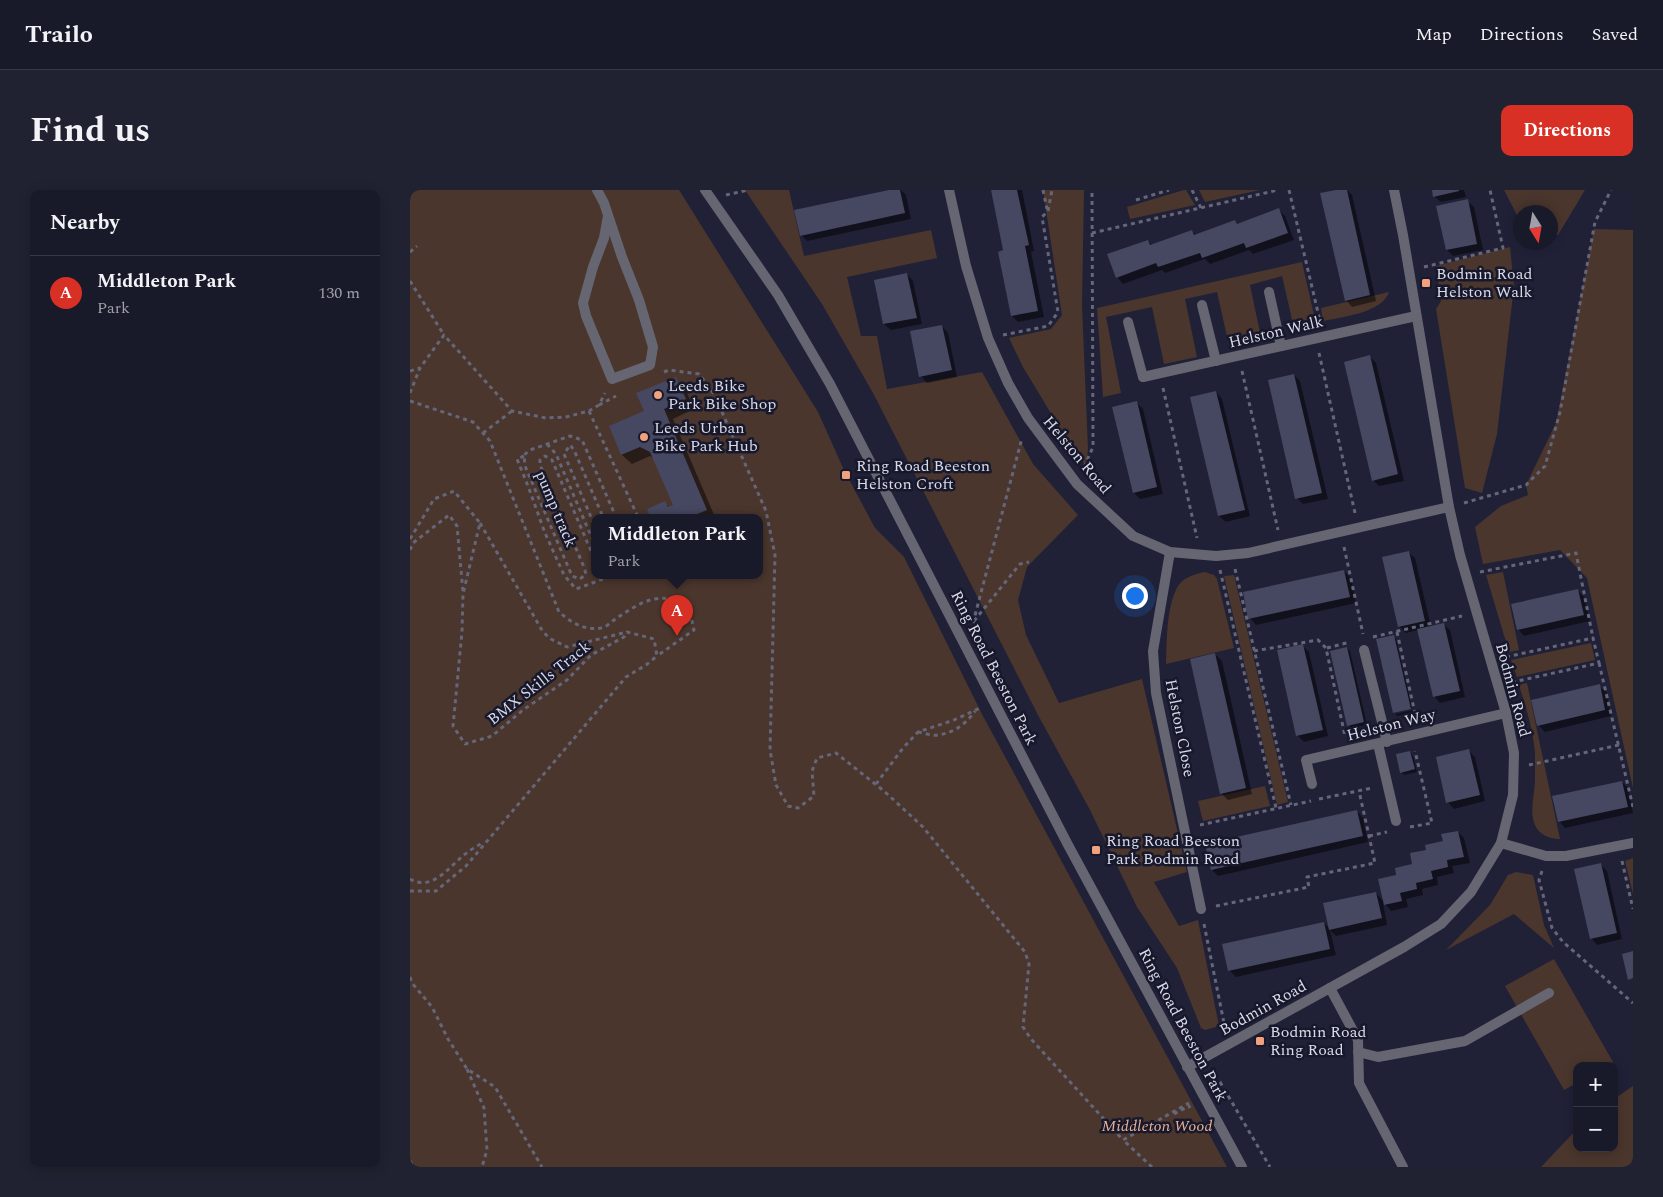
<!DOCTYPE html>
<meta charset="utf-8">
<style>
:root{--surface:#181929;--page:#212231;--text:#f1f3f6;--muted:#9fa0a8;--line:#363846;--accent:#d93025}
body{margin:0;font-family:Spectral,serif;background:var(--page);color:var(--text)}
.controls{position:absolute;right:15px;bottom:15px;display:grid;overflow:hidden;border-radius:10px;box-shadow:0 2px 12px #0003}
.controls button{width:45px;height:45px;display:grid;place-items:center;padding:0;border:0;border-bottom:1px solid var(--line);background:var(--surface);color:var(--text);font:25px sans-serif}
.compass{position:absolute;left:1103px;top:15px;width:45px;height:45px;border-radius:50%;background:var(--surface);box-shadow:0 2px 12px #0003;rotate:169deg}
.you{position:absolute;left:724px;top:405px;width:18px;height:18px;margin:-12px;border:4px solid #fff;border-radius:50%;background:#1a73e8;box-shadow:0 0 0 8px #1a73e833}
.badge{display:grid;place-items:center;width:32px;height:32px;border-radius:50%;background:var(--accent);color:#fff;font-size:16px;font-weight:700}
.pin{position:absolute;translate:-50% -41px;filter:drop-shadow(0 1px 2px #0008)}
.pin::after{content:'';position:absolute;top:26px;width:18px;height:15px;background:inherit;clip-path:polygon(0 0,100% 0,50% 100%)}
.popup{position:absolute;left:181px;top:324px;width:172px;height:65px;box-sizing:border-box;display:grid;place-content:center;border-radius:10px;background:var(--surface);filter:drop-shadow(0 1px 4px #0005);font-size:16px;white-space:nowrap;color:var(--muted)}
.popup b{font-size:19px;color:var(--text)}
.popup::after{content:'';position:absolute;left:50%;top:100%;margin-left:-10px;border:10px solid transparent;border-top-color:var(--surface)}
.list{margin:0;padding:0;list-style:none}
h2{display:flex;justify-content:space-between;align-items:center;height:65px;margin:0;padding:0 20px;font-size:21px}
h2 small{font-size:16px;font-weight:400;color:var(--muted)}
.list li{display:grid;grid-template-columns:32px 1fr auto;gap:15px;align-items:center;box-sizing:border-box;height:75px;padding:0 20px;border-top:1px solid var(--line)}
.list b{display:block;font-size:19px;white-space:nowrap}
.list p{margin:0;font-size:16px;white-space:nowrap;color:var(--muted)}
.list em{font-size:16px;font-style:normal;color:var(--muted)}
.map{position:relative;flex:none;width:1223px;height:977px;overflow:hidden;border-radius:10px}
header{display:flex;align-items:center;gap:30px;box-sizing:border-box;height:70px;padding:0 25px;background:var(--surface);border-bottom:1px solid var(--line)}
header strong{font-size:24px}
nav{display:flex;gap:28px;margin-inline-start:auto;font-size:18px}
.intro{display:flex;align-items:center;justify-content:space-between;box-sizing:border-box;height:120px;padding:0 30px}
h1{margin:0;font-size:35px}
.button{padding:12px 22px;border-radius:10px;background:var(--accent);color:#fff;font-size:18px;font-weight:700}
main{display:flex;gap:30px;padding:0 30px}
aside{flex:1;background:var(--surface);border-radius:10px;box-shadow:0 2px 12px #0003}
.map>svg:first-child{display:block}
.green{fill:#4a362d;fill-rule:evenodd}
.shadow{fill:#0007}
.building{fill:#464761}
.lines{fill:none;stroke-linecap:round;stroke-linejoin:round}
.path{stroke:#656679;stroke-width:3;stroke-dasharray:4 4;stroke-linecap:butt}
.service{stroke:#656672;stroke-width:10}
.minor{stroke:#656672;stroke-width:10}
.tertiary{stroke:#656672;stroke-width:10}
.poi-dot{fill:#f1a17d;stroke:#17182c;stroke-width:2}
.labels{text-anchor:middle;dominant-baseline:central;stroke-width:5;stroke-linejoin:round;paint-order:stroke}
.poi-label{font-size:16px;fill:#d8dae8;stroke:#17182c;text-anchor:start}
.street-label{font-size:16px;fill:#d8dae8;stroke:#17182c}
.park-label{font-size:16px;font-style:italic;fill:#e7b097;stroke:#17182c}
</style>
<header>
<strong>Trailo</strong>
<nav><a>Map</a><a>Directions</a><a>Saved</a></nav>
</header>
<div class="intro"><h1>Find us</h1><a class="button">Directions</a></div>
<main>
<aside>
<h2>Nearby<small></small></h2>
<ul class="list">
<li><span class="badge">A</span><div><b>Middleton Park</b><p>Park</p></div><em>130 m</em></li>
</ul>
</aside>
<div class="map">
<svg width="1223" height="977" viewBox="0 0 1223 977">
<rect width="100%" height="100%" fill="#202137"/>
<g class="green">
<path d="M0 0H269L408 222 434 280 465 338 494 367 573 526 817 977H0ZM184 327H350V385H184Z"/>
<polygon points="335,0 379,0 394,66 521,40 527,68 437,87 451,146 467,146 477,199 572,182 623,274 668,325 617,377 608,410 616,445 649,513 732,489 777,682 744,692 769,736 788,730 809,836 795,840 791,838 767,778 727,717 680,620 628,525 463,203 412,114"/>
<polygon points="633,0 674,0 672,115 678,259 676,276 660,255 613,177 599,148 641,139 652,125"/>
<polygon points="774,0 776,0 785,15 720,29 717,17"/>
<polygon points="789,0 850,0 795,12"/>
<polygon points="1094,0 1175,0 1148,45 1141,45 1140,22 1110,22 1110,31"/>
<polygon points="1184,39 1223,40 1223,598 1177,388 1150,360 1073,374 1065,337 1091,316 1118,305 1116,295 1146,233"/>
<polygon points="1100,57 1104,96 1087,244 1072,303 1055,298 1026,119 1031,111 1026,76"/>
<polygon points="892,72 906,134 884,138 872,86 840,95 852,152 820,160 807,102 775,109 787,167 754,174 742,117 696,127 711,203 693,207 687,118"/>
<path d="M979 102C972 123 932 127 913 131L911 118Z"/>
<path d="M795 382 804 385 807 389 824 458 756 474C757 451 756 417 768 396 774 387 785 384 795 382Z"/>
<polygon points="1093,382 1109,460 1099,462 1076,385"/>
<polygon points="824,385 878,612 867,615 814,386"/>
<polygon points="1181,453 1185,470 1107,487 1101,470"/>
<path d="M1117 493 1150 649C1140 649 1129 645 1125 635 1119 622 1125 603 1125 589 1125 581 1125 571 1125 563 1123 540 1116 517 1109 495Z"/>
<polygon points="855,596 860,616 793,631 788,611"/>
<polygon points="1223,668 1223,704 1215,671"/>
<polygon points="1106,682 1123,685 1134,735 1144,758 1104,724 1036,760 1080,715 1098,685"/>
<polygon points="1144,769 1203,872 1197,876 1167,876 1167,893 1154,900 1095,796"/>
<polygon points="1223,896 1223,977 1131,977 1167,939 1167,958 1204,958 1204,909"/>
</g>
<g class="shadow">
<polygon points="485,0 491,0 496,5 501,29 397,51 391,45"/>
<polygon points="582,0 612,0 624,61 621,62 634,127 608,132 602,126 595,61"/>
<polygon points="931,0 937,0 942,5 966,111 942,117 936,110"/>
<polygon points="1023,0 1054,0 1056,7 1031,12 1024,6"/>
<polygon points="1057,11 1064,17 1073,60 1043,66 1037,60"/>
<polygon points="869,20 875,26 884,50 843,64 839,60 800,74 795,69 755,83 752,80 713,94 707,87 738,51 742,55 782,41 786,45 825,31 828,34"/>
<polygon points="497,84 503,91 512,134 481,140 474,134"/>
<polygon points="532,136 538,143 547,187 517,193 511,186"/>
<polygon points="960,167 966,173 994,291 969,296 963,290"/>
<polygon points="884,185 890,191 918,309 893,314 887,308"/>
<polygon points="265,188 275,198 284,219 263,229 305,327 242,327 238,320 255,313 260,318 265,316 244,268 240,266 222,274 212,265 200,237 236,221"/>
<polygon points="806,202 812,209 840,326 816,332 809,326 782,208"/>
<polygon points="727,213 733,219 753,304 730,309 724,303"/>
<polygon points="998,362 1005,368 1021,437 1033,434 1040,440 1055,507 1030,513 1024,506 1008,440 996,443 989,436"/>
<polygon points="934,381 941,388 946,413 846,435 840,428"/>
<polygon points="1168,401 1174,407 1180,431 1114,446 1108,439"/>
<polygon points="983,446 986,449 1002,518 984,523"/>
<polygon points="893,456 899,462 918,546 894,552 887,545"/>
<polygon points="937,458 940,461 957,535 941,538 939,535"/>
<polygon points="805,464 812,471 842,604 818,610 811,603"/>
<polygon points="1189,496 1196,502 1201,526 1135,542 1128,535"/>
<polygon points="1003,520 1003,522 987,526 985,524"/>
<polygon points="1059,561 1065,567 1075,611 1044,619 1038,612"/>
<polygon points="1000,563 1003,566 1007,582 994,585 991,582"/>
<polygon points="1212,592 1218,598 1223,623 1155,638 1149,631"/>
<polygon points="947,621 953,628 958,652 808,686 802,680"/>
<polygon points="1048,642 1054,648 1060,673 1042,676 1044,683 1027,687 1028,695 1012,699 1013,705 996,709 998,717 981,721 973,712 977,735 926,746 920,740 926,765 826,787 819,780 914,733 920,739 966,703 974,712 988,686 1004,675 1018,660 1034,652"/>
<polygon points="1190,674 1197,681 1212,749 1187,755 1181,748"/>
</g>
<g class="building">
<polygon points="479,0 490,0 495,23 390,46 384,20"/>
<polygon points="581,0 607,0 619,55 615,56 628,121 601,126 588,62 593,60"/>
<polygon points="926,0 937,0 960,105 935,111 910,3"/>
<polygon points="1022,0 1049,0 1049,1 1023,7"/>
<polygon points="1058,9 1067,54 1036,60 1026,16"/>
<polygon points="869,18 878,43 836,58 834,53 792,68 790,63 748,77 746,73 706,88 697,64 738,50 740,55 782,40 784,45 825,30 827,34"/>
<polygon points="497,83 507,128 473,134 464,90"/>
<polygon points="532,135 542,180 509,187 500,141"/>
<polygon points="960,165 988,284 962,291 934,172"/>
<polygon points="884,184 912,303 885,309 858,190"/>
<polygon points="266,187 276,209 254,219 297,320 280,327 240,327 237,319 255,311 258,317 263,315 240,262 230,257 211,265 199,236 234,221 226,203"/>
<polygon points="806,201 835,320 808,326 780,207"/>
<polygon points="727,211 747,297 723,303 702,217"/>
<polygon points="999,361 1015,431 988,437 972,367"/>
<polygon points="934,380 940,407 838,429 833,402"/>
<polygon points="1168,399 1174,425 1107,440 1101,414"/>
<polygon points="1034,433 1050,501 1023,507 1007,439"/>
<polygon points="984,445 1001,519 983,523 966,449"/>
<polygon points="893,454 913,540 886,546 867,460"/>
<polygon points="937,457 954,532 937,536 920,461"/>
<polygon points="805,463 836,598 810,604 780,469"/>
<polygon points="1190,494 1195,520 1127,536 1121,510"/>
<polygon points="1059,559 1070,605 1036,613 1026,567"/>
<polygon points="1000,561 1005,579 990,583 986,564"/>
<polygon points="1212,591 1218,617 1148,632 1142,606"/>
<polygon points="947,620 953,646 801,680 795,654"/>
<polygon points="1048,641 1054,667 1037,670 1038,677 1021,681 1023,689 1006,693 1007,699 990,703 992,711 974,715 968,689 986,685 985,678 1002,674 1000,663 1016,660 1015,655 1033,651 1031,644"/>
<polygon points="1191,673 1207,743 1180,749 1164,679"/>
<polygon points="966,702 972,728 919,740 913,713"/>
<polygon points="914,732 920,759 818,781 812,754"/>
<polygon points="1223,761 1223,788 1218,790 1212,764"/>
</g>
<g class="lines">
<g class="path">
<polyline points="633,0 637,19"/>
<polyline points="782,0 791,18"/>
<polyline points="879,0 910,131"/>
<polyline points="316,5 338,0"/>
<polyline points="726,10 759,0"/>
<polyline points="682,43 868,0"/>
<polyline points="0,62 7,56"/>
<polyline points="1014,77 1093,58 1080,0"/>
<polyline points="0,91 34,145"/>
<polyline points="593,145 638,136 648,122 632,27 638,21 642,0"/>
<polyline points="909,163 945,323"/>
<polyline points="0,181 10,178"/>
<polyline points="832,181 868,340"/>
<polyline points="254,182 259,180 289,184 304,204 356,321 365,365 360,560 366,595 378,616 388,618 404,606 402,581 407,568 426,563 474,601 513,637 615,762 619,774 613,837 621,849 713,950"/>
<polyline points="753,198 787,348"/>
<polyline points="0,203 10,178 34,145 102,221 136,228 156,227 179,221 189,215 195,203"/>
<path d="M0 211 63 232 80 251 149 422C161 432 174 441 191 438 195 438 200 433 204 430 222 418 242 403 264 410 279 415 281 426 284 440L247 466"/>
<polyline points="189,215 206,206"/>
<polyline points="179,221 228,327"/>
<polyline points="73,243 102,221"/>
<polyline points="137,254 146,264 184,353"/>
<polyline points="114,266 107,269 118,296 135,343 154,385 166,399 204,385"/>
<polyline points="674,277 683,257 682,0"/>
<polyline points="1054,313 1116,295 1135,276 1150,222 1185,32 1201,0"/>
<polyline points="70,333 133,442 141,449 157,457 217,442"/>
<polyline points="184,334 154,264 160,255 164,260 193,327"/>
<polyline points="0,349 24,309 44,301 70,333 53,404 52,442 43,536 55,554 82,546 113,520 157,490 181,465 214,447 217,442 244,449 247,466 236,475 216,487 56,676 26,701 0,701"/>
<polyline points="934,357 953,444"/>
<polyline points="0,360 3,353 39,325 47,336 53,402"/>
<polyline points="184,368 142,270 135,266 130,270 130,275 174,377 176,384 170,389 162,386 115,276 114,265 120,260 160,246 172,250 206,327"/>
<polyline points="825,379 881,615"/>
<polyline points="810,380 866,618"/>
<polyline points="1070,382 1166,363 1183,448"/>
<polyline points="564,431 610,374 619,372"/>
<polyline points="563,433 612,248"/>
<polyline points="987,442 1006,528"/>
<polyline points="963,447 1052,426"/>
<polyline points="917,458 940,452"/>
<polyline points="844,461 908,450 916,458 935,546"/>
<polyline points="1096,467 1183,448 1189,473 1103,492"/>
<polyline points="1189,473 1223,617"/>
<path d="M508 542C514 543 522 546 528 545 544 543 557 533 565 521"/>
<polyline points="1119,575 1209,555"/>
<polyline points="466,594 493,558 508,542 544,530 570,518"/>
<polyline points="909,609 962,598"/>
<polyline points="790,635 901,611"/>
<polyline points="1000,637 1022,633 1005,561"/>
<polyline points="959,646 977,642"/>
<polyline points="1212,671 1223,719"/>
<polyline points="1132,681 1129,690 1142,738 1153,752 1223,813"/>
<path d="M0 689C22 702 39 677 54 665 60 660 67 656 74 652"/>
<polyline points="806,716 899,697 897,687 965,673 949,601"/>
<polyline points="794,734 815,838"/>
<polyline points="0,787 2,793 22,817 38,849 57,879 85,897 132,977"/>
<polyline points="57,879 74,918 77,960 72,977"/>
<polyline points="803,888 810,892 860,977"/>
<polyline points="764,924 779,916 780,918"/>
<polyline points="0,971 3,977"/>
<polyline points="742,977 713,950 779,913"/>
</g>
<g class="service">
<polyline points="187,0 194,13 212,67 229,110 243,157 240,175 202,189 176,126 173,113 183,77 194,48 198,26"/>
<polyline points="859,102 871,156"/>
<polyline points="792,115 806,171"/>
<polyline points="718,132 733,187"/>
<polyline points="954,460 977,552"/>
<polyline points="968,554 986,631"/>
</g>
<g class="minor">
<polyline points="539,0 556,76 578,148 598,193 618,228 667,294 723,346 760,362 806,366 838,363 1039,317"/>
<polyline points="733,187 1006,126"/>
<polyline points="760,362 743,461 746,503 791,719"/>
<polyline points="902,594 896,570 1096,523"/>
<polyline points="1091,653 1136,666 1156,666 1223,653"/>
<polyline points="920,798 948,850 949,893 993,977"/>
<polyline points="948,862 968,867 1055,851 1139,803"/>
<polyline points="777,877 994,757 1031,734 1061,702 1091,653 1103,605 1104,563 1096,523 1050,365 1039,317 993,45 984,0"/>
</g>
<polyline class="tertiary" points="295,0 368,105 420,194 657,653 832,977"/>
</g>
<g class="poi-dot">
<rect x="1011" y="88" width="10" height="10" rx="2.5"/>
<circle cx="248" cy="205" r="5"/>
<circle cx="234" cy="247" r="5"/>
<rect x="431" y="280" width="10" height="10" rx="2.5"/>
<rect x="681" y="655" width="10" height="10" rx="2.5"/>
<rect x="845" y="846" width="10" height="10" rx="2.5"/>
</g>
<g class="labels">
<g class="poi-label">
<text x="1026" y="84">Bodmin Road<tspan x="1026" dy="18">Helston Walk</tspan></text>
<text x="258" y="196">Leeds Bike<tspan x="258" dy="18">Park Bike Shop</tspan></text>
<text x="244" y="238">Leeds Urban<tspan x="244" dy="18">Bike Park Hub</tspan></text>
<text x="446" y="276">Ring Road Beeston<tspan x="446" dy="18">Helston Croft</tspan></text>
<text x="696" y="651">Ring Road Beeston<tspan x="696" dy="18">Park Bodmin Road</tspan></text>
<text x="860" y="842">Bodmin Road<tspan x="860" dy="18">Ring Road</tspan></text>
</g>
<g class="street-label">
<text transform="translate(866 142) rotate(-13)">Helston Walk</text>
<text transform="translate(667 265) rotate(50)">Helston Road</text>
<text transform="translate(146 319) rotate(67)">pump track</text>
<text transform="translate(584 478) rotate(63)">Ring Road Beeston Park</text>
<text transform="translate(129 493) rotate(-38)">BMX Skills Track</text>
<text transform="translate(1103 500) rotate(75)">Bodmin Road</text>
<text transform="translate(981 535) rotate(-14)">Helston Way</text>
<text transform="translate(770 538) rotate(79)">Helston Close</text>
<text transform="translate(853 818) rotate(-29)">Bodmin Road</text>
<text transform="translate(773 835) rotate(62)">Ring Road Beeston Park</text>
</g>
<g class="park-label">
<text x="747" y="936">Middleton Wood</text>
</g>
</g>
</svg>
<div class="controls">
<button>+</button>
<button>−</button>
</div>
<svg class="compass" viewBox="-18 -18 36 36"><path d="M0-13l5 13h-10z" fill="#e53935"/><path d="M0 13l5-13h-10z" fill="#9fa0a8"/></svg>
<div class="you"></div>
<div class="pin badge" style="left:267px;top:446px">A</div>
<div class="popup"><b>Middleton Park</b>Park</div>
</div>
</main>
